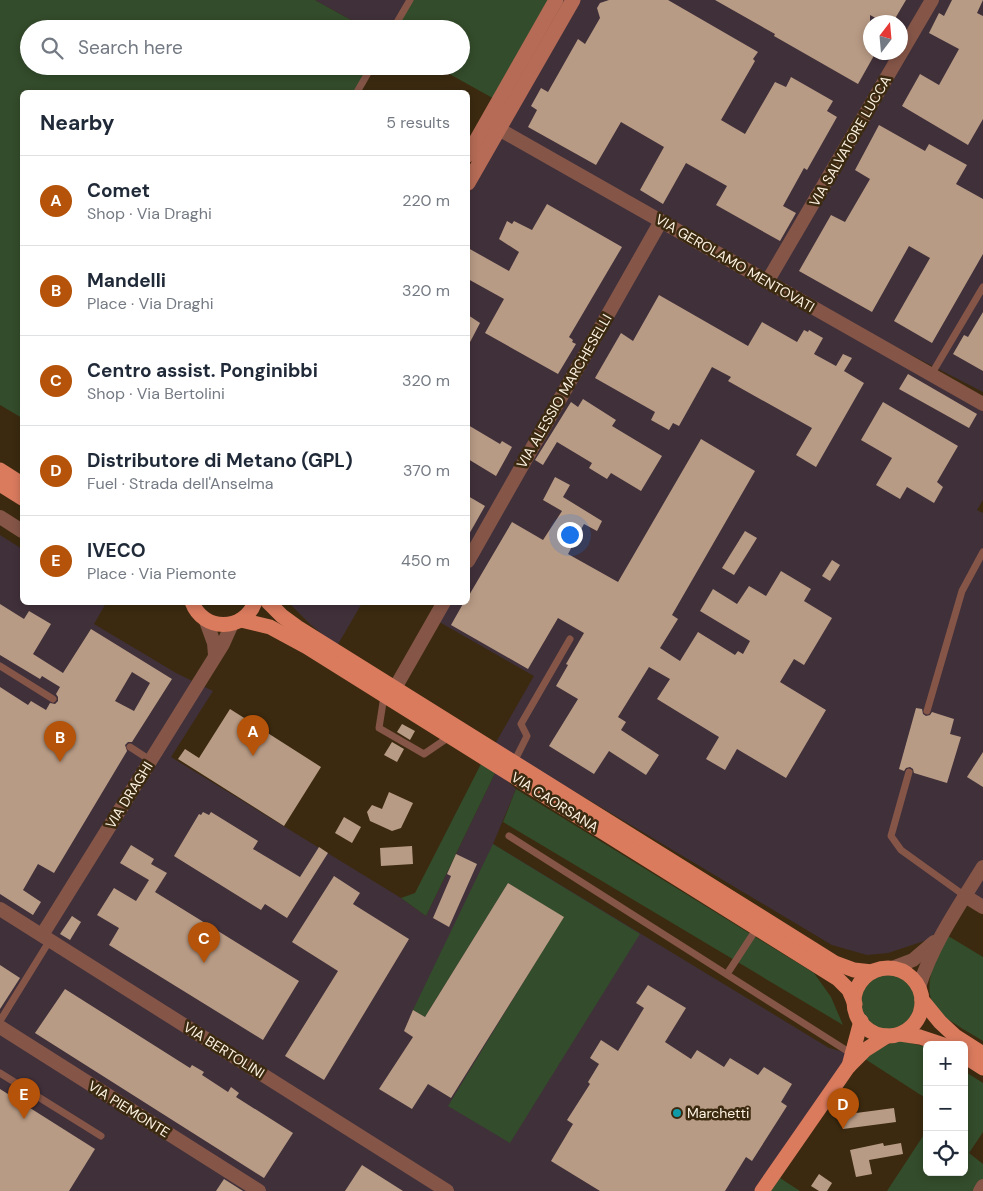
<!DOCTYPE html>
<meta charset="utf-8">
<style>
:root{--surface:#fff;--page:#f2f2f3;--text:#1f2937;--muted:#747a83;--line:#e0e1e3;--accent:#b45309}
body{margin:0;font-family:"DM Sans",sans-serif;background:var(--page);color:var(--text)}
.controls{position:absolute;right:15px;bottom:15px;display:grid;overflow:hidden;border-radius:8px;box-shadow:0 2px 8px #0003}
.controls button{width:45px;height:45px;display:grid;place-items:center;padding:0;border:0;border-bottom:1px solid var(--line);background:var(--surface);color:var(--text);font:25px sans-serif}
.compass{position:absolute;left:863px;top:15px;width:45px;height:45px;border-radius:50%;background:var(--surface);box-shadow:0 2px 8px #0003;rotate:16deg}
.you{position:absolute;left:569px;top:534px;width:18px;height:18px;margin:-12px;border:4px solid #fff;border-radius:50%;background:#1a73e8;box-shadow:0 0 0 8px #1a73e833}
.badge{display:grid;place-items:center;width:32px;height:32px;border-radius:50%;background:var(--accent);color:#fff;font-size:16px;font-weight:700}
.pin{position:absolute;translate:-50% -41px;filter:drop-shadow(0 1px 2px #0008)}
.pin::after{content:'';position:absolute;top:26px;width:18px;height:15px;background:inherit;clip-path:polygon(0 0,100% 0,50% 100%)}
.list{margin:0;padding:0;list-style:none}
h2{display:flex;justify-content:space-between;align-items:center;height:65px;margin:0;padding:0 20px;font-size:21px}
h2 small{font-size:16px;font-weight:400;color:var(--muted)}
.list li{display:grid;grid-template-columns:32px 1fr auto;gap:15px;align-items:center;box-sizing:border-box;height:90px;padding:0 20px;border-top:1px solid var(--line)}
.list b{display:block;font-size:19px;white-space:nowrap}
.list p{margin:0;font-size:16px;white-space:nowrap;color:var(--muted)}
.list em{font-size:16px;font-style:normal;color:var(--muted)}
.icon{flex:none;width:28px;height:28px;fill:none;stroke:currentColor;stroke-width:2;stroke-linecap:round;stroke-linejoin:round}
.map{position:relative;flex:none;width:983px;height:1191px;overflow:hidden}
.search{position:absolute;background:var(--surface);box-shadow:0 2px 8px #0003;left:20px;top:20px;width:450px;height:55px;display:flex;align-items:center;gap:12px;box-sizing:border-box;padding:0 18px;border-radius:28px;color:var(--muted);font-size:19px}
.panel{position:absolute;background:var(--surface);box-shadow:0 2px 8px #0003;left:20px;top:90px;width:450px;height:515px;border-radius:8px}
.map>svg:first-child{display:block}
.industrial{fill:#40303a;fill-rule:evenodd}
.green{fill:#334c2b}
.building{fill:#b89b85;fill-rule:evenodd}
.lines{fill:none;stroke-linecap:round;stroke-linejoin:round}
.lane{stroke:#855648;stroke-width:7}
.street{stroke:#855648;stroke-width:14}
.secondary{stroke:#b56b55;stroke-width:15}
.primary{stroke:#da7b5e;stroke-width:15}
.culture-dot{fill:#0f9aa8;stroke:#3b2a10;stroke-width:2}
.labels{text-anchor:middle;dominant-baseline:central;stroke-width:5;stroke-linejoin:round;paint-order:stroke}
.street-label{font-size:14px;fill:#fdf3e3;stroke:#3b2a10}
.poi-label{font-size:14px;fill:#fdf3e3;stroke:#3b2a10;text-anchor:start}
</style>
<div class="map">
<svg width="983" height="1191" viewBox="0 0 983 1191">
<rect width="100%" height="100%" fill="#3b2a10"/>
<g class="industrial">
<polygon points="315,0 411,0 396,29 367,29"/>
<path d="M563 0H983V392L768 281 983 408V500L977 510 983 513V901H967L945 934 888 953 867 955 832 945 495 744 534 676 434 619 444 603 468 602V172ZM870 22H900V52H870Z"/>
<polygon points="0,535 22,549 22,602 106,603 94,624 176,673 213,691 171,757 401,898 426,916 496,771 516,789 493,844 829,1048 862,1057 771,1191 0,1191"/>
<polygon points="289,603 362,603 337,646 311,625"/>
</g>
<g class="green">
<polygon points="0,0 315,0 367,29 29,29 29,66 374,66 359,92 22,92 22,418 0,405"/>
<polygon points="411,0 555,0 498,101 435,66 461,66 461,29 396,29"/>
<polygon points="482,762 496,771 426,916 401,898 415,893"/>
<polygon points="516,789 814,973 831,997 843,1025 503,822"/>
<polygon points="493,844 640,934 510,1143 448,1106 563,917 508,883 425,1017 413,1010"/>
<path d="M945 934 983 957V1041C970 1033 956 1025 943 1016 916 995 936 959 945 934Z"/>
<circle cx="889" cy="1002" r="30"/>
<polygon points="897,1040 927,1047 927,1099 862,1057"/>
<polygon points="964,1071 983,1083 983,1132 969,1153 983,1164 983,1186 980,1191 887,1191 927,1130 927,1172 964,1172"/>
<polygon points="780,1178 800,1191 771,1191"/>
</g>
<g class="building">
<polygon points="609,0 668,0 758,52 753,59 755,61 721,120 745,134 775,82 786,87 791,77 833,101 827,111 837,117 807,170 804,168 783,206 796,213 780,241 716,205 727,186 686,163 663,204 640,190 664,147 621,122 596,165 528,127 537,110 531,106 541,88 548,92 578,39 585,44 600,18 597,8 600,3"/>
<polygon points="715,0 906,0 893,22 883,22 870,15 870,52 876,52 858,84 774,36 775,34"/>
<polygon points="952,0 983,0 977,13 983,16 983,119 968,145 902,106 920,74 939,85 959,49 929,33 939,13 944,16"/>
<polygon points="879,125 925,151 929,144 967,165 956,184 983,199 983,254 932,343 894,321 930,258 909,246 872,312 799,271 831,215 845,222 870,179 855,170"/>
<polygon points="547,204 622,247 569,337 573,340 572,342 576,344 558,374 485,333 504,299 468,279 468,248 509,271 519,252 499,239 507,221 512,224 514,221 532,230"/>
<polygon points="659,295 748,346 762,322 797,342 804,330 808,332 809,330 823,338 814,354 836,366 843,354 852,358 844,371 864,383 816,467 796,455 812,428 728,381 731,377 712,367 679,426 673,423 669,430 651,420 655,412 595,378 621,333 633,341"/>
<polygon points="983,312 983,371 953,354 964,335 968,337"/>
<polygon points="468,315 480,323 468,346"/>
<polygon points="908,374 977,414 969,428 899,389"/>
<polygon points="583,399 616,420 612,426 662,456 641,491 611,473 607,479 589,468 592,463 557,442 543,465 535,460 571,402 578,407"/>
<polygon points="883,402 958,446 937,482 943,487 934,503 907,487 900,499 876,485 892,458 861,440"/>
<polygon points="468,425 500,444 502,441 512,447 496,476 468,459"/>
<polygon points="701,439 755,471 672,615 678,619 660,648 680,661 698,632 735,655 738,651 743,654 750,641 700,611 713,589 737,604 749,586 766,596 781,571 811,589 804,601 832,618 804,665 794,659 780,682 826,710 786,778 737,749 725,770 706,759 719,737 657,699 670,679 649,667 618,717 626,722 621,730 659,755 646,775 609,751 594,774 549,746 578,699 556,686 568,665 566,664 584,633 558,618 528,669 451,625 464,602 468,602 468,597 512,522 543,540 562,511 543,500 555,477 570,485 563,497 602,521 597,531 584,524 568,554 618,582"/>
<polygon points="468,496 485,506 468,536"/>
<polygon points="745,531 757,538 734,575 722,568"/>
<polygon points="832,560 840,565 830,581 822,576"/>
<path d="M0 604 24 619 29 611 51 624 33 654 63 673 91 629 172 679 132 742H128L125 745 127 751 54 873 38 864 23 890 41 902 33 915 0 894V687L28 705 31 701 46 710 50 703 55 704 58 701V697L56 694 60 687 42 676 40 679 0 655ZM132 672 150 683 134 711 115 701Z"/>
<polygon points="916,708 922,709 923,714 926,716 930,715 932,712 954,719 950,734 961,737 947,783 914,773 913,769 910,767 906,768 904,771 899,769"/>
<polygon points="230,709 321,767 284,826 178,759 185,749 199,758"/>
<polygon points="402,724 415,731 410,740 397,732"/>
<polygon points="392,742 404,749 397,762 384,755"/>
<polygon points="983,752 983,787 967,777"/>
<polygon points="389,792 413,803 401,828 392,831 370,821 367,812 372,805 382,809"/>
<polygon points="203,812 209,815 211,812 258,841 253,849 300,877 319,847 328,853 287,918 265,904 261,910 174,856 199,814 201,815"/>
<polygon points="344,817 361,827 352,843 335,833"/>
<polygon points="131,845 154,859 151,864 167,873 155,892 299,981 263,1040 109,945 119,928 97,915 114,888 136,901 149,880 120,863"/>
<polygon points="412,846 413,864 381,866 380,848"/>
<polygon points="456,854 477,864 449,927 433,918 451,876 447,874"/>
<polygon points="334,876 360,893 353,904 409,939 324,1080 285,1056 338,971 292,942"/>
<polygon points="508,883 564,917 451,1098 428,1084 412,1109 379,1089 413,1037 404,1031 413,1010 425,1017"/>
<polygon points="72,916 81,922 70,940 60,934"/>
<polygon points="0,965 20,978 0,1009"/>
<polygon points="648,985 686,1008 665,1042 691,1059 697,1050 724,1067 730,1058 758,1075 764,1067 792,1084 781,1102 787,1106 752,1161 746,1157 725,1191 600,1191 551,1161 573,1124 567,1120 590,1084 588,1082 599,1064 590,1058 601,1040 618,1051 644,1008 636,1003"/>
<polygon points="65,989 190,1068 192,1065 204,1072 202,1075 228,1092 231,1087 239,1093 236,1097 293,1133 264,1178 35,1033"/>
<polygon points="0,1089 95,1149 69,1191 0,1191"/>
<polygon points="894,1108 896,1122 843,1129 841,1115"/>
<polygon points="883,1143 884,1146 901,1143 903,1154 869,1160 872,1174 856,1177 850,1150"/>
<polygon points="362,1165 403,1191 345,1191"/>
<polygon points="819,1174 832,1183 827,1191 819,1191 811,1186"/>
<polygon points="224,1179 243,1191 216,1191"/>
</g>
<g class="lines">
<g class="lane">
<polyline points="393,29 410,0"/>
<polyline points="357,92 372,66"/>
<polyline points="931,375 983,287"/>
<polyline points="0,666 53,699"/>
<polyline points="384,696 379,728 424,754 449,737"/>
<polyline points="927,711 962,591 983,552"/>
<polyline points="130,747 150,760"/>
<polyline points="514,762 527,736 521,724 570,639"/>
<polyline points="909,772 891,836 901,850 965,896"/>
<polyline points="509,836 852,1054"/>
<polyline points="727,974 757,928"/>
<polyline points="0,1021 50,940"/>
<polyline points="0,1073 101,1136"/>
</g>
<g class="street">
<polyline points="490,124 983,404"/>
<polyline points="767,282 932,0"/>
<polyline points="0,517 22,531"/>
<polyline points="468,561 661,221"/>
<polyline points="206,621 214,643 215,655"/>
<polyline points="395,688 444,602"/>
<polyline points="965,896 983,907"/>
<polyline points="0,909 447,1191"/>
<polyline points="42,935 223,644 232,624"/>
<polyline points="892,968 913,960 934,942"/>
<path d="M919 987C933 943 959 906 983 867"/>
<polyline points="0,1027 259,1191"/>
<polyline points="980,1191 983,1186"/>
</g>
<g class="secondary">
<polyline points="468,155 556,0"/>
<polyline points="468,183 573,0"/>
</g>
<g class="primary">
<polyline points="0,470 22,484"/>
<polyline points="0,484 22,498"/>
<path d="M192 602C203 632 244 632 255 602"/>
<polyline points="268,602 282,616 297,627 835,963 854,970 872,972"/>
<polyline points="241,620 270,627 307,647 838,979 849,990 855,1004"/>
<circle cx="888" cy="1002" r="34"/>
<polyline points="922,1000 940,1022 955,1036 983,1054"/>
<polyline points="900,1034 920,1037 944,1045"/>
<polyline points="964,1056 983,1068"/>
<polyline points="849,1066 861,1021"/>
<polyline points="762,1191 848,1067 865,1050 887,1036"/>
</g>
</g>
<circle class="culture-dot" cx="677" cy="1113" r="5"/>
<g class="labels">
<g class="street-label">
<text transform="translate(850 141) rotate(-60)">VIA SALVATORE LUCCA</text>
<text transform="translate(735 263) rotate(30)">VIA GEROLAMO MENTOVATI</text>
<text transform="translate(564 391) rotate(-60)">VIA ALESSIO MARCHESELLI</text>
<text transform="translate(129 795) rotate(-58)">VIA DRAGHI</text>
<text transform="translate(555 802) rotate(32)">VIA CAORSANA</text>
<text transform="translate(224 1050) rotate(32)">VIA BERTOLINI</text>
<text transform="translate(129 1109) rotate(32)">VIA PIEMONTE</text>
</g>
<g class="poi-label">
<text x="687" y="1113">Marchetti</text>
</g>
</g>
</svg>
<div class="controls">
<button>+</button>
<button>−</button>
<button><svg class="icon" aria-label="locate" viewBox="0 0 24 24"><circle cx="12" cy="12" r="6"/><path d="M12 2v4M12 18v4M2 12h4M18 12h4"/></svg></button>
</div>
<svg class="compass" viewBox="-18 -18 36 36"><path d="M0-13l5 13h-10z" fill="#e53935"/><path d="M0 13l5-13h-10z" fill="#747a83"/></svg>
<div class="you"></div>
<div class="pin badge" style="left:253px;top:756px">A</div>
<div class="pin badge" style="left:60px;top:762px">B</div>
<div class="pin badge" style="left:204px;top:963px">C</div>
<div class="pin badge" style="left:843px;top:1129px">D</div>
<div class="pin badge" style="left:24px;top:1119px">E</div>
<div class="search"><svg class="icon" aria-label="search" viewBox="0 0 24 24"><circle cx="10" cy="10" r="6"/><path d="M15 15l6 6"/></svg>Search here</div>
<section class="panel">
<h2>Nearby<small>5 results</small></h2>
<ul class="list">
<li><span class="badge">A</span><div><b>Comet</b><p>Shop · Via Draghi</p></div><em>220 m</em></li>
<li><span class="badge">B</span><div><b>Mandelli</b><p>Place · Via Draghi</p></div><em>320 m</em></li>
<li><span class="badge">C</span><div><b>Centro assist. Ponginibbi</b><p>Shop · Via Bertolini</p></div><em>320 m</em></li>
<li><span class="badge">D</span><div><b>Distributore di Metano (GPL)</b><p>Fuel · Strada dell'Anselma</p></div><em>370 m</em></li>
<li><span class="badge">E</span><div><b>IVECO</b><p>Place · Via Piemonte</p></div><em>450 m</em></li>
</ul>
</section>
</div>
